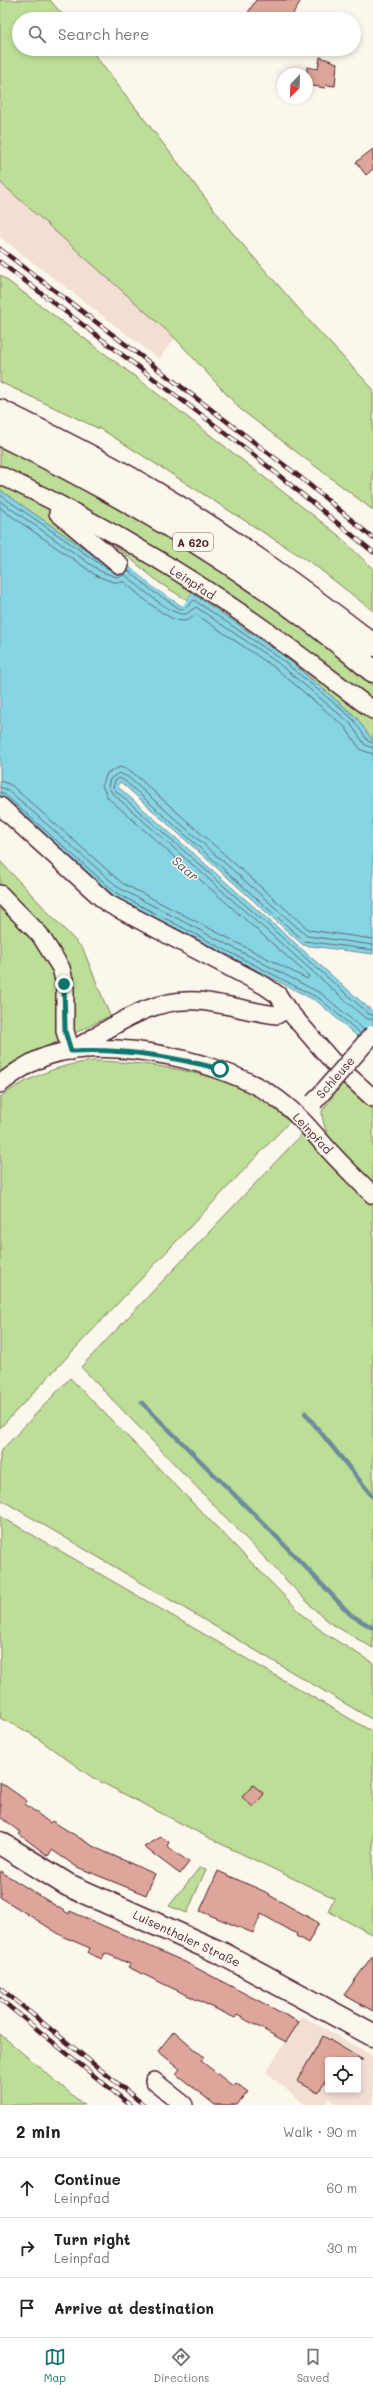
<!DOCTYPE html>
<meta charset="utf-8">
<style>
:root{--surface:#fff;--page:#f2f2f2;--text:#222;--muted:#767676;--line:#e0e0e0;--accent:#0f766e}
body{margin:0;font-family:Mali,sans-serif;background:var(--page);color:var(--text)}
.controls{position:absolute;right:12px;bottom:12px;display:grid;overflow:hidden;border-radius:4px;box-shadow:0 2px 6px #0003}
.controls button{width:36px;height:36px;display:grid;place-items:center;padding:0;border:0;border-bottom:1px solid var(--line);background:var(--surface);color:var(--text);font:20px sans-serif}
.compass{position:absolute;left:277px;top:68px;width:36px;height:36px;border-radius:50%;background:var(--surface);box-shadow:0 2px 6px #0003;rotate:203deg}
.stop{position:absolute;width:12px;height:12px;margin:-9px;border:3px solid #0f766e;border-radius:50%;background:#fff}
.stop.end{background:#0f766e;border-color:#fff;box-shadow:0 1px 4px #0008}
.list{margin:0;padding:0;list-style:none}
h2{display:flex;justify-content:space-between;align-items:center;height:52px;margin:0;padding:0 16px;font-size:17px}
h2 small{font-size:13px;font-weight:400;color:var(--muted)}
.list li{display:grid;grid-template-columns:26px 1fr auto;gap:12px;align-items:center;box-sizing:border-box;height:60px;padding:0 16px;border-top:1px solid var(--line)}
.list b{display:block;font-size:15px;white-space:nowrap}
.list p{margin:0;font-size:13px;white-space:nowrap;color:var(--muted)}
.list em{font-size:13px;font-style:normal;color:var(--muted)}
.icon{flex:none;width:22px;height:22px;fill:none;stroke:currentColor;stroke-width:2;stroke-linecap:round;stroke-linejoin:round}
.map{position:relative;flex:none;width:373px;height:2105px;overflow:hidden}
.search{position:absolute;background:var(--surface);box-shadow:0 2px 6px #0003;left:12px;right:12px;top:12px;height:44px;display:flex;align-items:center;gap:10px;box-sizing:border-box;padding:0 14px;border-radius:22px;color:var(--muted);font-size:15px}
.sheet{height:232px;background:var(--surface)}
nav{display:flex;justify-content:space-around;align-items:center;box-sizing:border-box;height:56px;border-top:1px solid var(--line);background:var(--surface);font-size:11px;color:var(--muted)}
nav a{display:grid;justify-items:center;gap:2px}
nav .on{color:var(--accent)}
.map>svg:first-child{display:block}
.built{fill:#f2ded3;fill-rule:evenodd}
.green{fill:#bdde97;stroke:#847e61}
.water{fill:#86d5e4;stroke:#6e8c9a}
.pier{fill:#fbf7ec}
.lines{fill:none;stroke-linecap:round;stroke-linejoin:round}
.shore{stroke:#626875;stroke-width:1}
.stream{stroke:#6e8c9a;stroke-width:4.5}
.building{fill:#dea59a;stroke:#4a1f2b}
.minor-casing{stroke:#4a1f2b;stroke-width:20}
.major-casing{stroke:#4a1f2b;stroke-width:25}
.highway-casing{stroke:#4a1f2b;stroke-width:25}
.minor{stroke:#fbf7ec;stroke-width:17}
.major{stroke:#fbf7ec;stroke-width:22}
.highway{stroke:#fbf7ec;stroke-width:22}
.rail-casing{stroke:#4a1f2b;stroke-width:4.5}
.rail{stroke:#fbf7ec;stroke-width:3;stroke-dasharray:9;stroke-linecap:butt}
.minor-bridge-casing{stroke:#4a1f2b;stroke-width:20;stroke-linecap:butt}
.minor-bridge{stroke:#fbf7ec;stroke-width:17}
.route{stroke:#0f766e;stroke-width:5}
.labels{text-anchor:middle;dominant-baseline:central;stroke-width:3;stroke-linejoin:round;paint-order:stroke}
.shield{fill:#fbf7ec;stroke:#7f6065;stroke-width:1}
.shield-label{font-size:11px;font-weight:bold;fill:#4a1f2b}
.street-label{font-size:12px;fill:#4a1f2b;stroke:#fbf7ec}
.water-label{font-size:13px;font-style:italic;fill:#5c5662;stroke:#fbf7ec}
</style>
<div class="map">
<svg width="373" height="2105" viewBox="0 0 373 2105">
<rect width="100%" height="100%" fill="#fbf7ec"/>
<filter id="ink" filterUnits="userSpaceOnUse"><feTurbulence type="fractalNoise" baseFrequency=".025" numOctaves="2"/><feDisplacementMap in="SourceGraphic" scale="8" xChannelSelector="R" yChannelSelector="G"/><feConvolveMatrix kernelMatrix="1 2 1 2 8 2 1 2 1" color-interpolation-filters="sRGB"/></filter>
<g filter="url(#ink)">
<g class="built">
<polygon points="0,182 175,338 159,359 0,237"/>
<path d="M302 2016 373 2056V2105H336L329 2098 325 2105H305L266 2072ZM328 2060H358V2090H328Z"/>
</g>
<g class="green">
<polygon points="0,0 50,0 66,19 19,19 19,49 90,49 230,230 313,325 373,389 373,510 240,409 175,338 0,182"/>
<polygon points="0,275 141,381 337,534 373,569 373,611 313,564 104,431 0,382"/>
<polygon points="0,443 124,504 271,603 373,686 373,741 356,717 283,655 192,594 187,600 161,584 103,536 93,548 105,563 0,490"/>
<polygon points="0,861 83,949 110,1016 9,1065 0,1074"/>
<path d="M93 1061C159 1062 239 1075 292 1119L0 1428V1097C29 1077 58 1065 93 1061Z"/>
<path d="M343 1083 373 1110V1187C351 1164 323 1144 322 1111Z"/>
<polygon points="305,1131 373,1202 373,1648 330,1623 313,1608 81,1367"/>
<polygon points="70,1378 306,1618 324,1633 373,1663 373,1720 0,1499 0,1452"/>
<polygon points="0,1516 373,1732 373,1935 328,1911 334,1898 217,1842 93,1778 30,1733 0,1718"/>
<polygon points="200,1867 206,1869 187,1913 169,1906"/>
<polygon points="0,2034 84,2105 0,2105"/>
</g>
<polygon class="water" points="0,490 105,563 123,561 156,589 182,606 192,593 283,655 356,717 373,741 373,954 303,945 123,784 120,782 117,786 373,1012 373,1050 318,1002 114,896 0,795"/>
<polygon class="pier" points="124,560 157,587 182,604 185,599 187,600 183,606 156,589 123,561"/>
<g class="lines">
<g class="shore">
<polyline points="0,495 103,566 111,570"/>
<path d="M0 501 100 571 116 577 125 575C137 584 171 617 186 614L196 607 278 663 350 723 365 745 373 748"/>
<path d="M0 508 97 576 113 582H124C136 592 168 622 183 621 189 621 192 616 197 615L274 667 345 727 361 750 373 754"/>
<polyline points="128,570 154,592 180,609 185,609 194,600 281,659 353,719 368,741 373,743"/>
<polyline points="0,781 11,785 122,883 307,979 309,976 108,798 102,786 107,773 120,767 132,772 309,930 373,939"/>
<polyline points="0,787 8,790 119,888 322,994 364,1030"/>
<polyline points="0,792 4,794 116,893 320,999 361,1034"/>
<polyline points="373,945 307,936 128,777 119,773 110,779 108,787 113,794 365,1018 373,1020"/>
<polyline points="373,950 304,941 125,781 119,778 115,781 113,787 116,791 369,1014 373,1015"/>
</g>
<g class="stream">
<polyline points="142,1403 272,1532 351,1615 373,1628"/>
<polyline points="305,1413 373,1497"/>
</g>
</g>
<g class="building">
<polygon points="256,0 301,0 290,19 244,19"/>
<polygon points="320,57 337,63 335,86 326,85 325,88 307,85 307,67 318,69"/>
<polygon points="373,149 373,169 366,175 356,162"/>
<polygon points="0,1782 27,1801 25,1804 50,1823 52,1821 96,1848 155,1874 146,1895 77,1867 52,1850 48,1856 19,1834 20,1832 0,1817"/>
<polygon points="253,1785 264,1794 253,1807 242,1797"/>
<polygon points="161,1837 169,1842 167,1846 189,1862 180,1874 144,1847"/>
<polygon points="0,1871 69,1914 70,1911 185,1962 299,2022 286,2042 237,2015 235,2018 128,1967 130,1964 105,1953 102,1959 88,1953 90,1948 64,1937 0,1897"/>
<polygon points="218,1871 270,1894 269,1895 319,1923 308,1943 296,1936 297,1934 261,1914 253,1933 200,1911"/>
<polygon points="373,1955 373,2011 344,1995"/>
<polygon points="174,2031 204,2057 201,2061 233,2086 236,2083 248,2092 237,2105 215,2105 176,2074 180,2069 158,2051"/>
<polygon points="323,2036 363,2060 328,2060 328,2077 318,2093 297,2081"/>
</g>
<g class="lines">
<g class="minor-casing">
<g id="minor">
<path d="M0 475C85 515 167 562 244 615 288 645 330 679 373 710"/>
<polyline points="58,513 120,565"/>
<path d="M0 806 107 903 265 986 278 995 287 1009 277 1015C250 1012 224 1003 198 1001 150 997 111 1028 71 1051"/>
<polyline points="0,894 40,935 61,968 65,984 65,1031 71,1051"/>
<polyline points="287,1009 332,1061 373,1098"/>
<path d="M0 1084C14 1073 30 1062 47 1056 109 1035 227 1061 279 1100 298 1114 311 1130 326 1147 341 1164 357 1179 373 1195"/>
<polyline points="154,2081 184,2105"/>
</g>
</g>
<g class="major-casing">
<polyline id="major" points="0,1843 68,1885 223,1954 373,2035"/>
</g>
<g class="highway-casing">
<g id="highway">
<path d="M0 411C47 434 94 457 140 484 222 531 298 587 373 645"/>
<path d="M0 434C129 497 264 577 373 671"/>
</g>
</g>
<use href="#minor" class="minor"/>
<use href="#major" class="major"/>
<use href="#highway" class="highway"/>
<g class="rail-casing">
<g id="rail">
<polyline points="0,249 300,477 373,538"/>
<polyline points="0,262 249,451 373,552"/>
<polyline points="0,1988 144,2105"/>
<polyline points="0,1999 130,2105"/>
</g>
</g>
<use href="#rail" class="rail"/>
<g class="minor-bridge-casing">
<polyline id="minor-bridge" points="314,1102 373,1034"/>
</g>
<use href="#minor-bridge" class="minor-bridge"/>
</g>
</g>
<g class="lines" filter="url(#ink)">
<path class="route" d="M64 984 65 1031 71 1051C122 1048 171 1056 220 1069"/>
</g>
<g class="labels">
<rect class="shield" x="173" y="533" width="40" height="18" rx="3"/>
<g class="shield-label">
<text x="193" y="542">A 620</text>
</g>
<g class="street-label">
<text transform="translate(193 582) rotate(33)">Leinpfad</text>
<text transform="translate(335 1077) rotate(-49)">Schleuse</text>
<text transform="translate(313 1133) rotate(47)">Leinpfad</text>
<text transform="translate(187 1938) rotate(25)">Luisenthaler Straße</text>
</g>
<g class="water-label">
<text transform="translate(186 868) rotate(41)">Saar</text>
</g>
</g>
</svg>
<div class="controls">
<button><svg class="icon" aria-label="locate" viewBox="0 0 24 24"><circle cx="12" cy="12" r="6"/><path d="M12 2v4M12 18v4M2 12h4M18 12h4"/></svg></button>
</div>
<svg class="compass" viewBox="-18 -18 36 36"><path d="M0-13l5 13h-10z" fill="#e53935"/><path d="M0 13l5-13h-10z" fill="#767676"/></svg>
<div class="stop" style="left:220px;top:1069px"></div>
<div class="stop end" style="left:64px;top:984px"></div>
<div class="search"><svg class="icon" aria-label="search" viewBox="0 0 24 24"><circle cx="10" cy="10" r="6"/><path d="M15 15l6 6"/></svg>Search here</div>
</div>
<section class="sheet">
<h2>2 min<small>Walk · 90 m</small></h2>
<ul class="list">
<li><svg class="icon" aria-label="ahead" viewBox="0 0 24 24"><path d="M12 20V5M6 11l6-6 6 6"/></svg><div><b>Continue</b><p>Leinpfad</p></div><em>60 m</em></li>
<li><svg class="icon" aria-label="right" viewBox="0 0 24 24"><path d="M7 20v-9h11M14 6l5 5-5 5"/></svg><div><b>Turn right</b><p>Leinpfad</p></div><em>30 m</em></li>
<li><svg class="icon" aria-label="arrive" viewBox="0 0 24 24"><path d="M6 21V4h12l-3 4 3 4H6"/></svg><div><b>Arrive at destination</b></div></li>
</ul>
</section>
<nav>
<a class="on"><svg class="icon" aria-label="map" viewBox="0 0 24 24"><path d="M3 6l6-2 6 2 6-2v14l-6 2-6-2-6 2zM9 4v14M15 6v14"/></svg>Map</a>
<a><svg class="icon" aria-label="directions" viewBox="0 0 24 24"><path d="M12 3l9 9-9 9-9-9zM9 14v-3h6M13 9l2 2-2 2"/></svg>Directions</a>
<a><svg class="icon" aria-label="saved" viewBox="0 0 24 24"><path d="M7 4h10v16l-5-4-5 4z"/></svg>Saved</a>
</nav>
